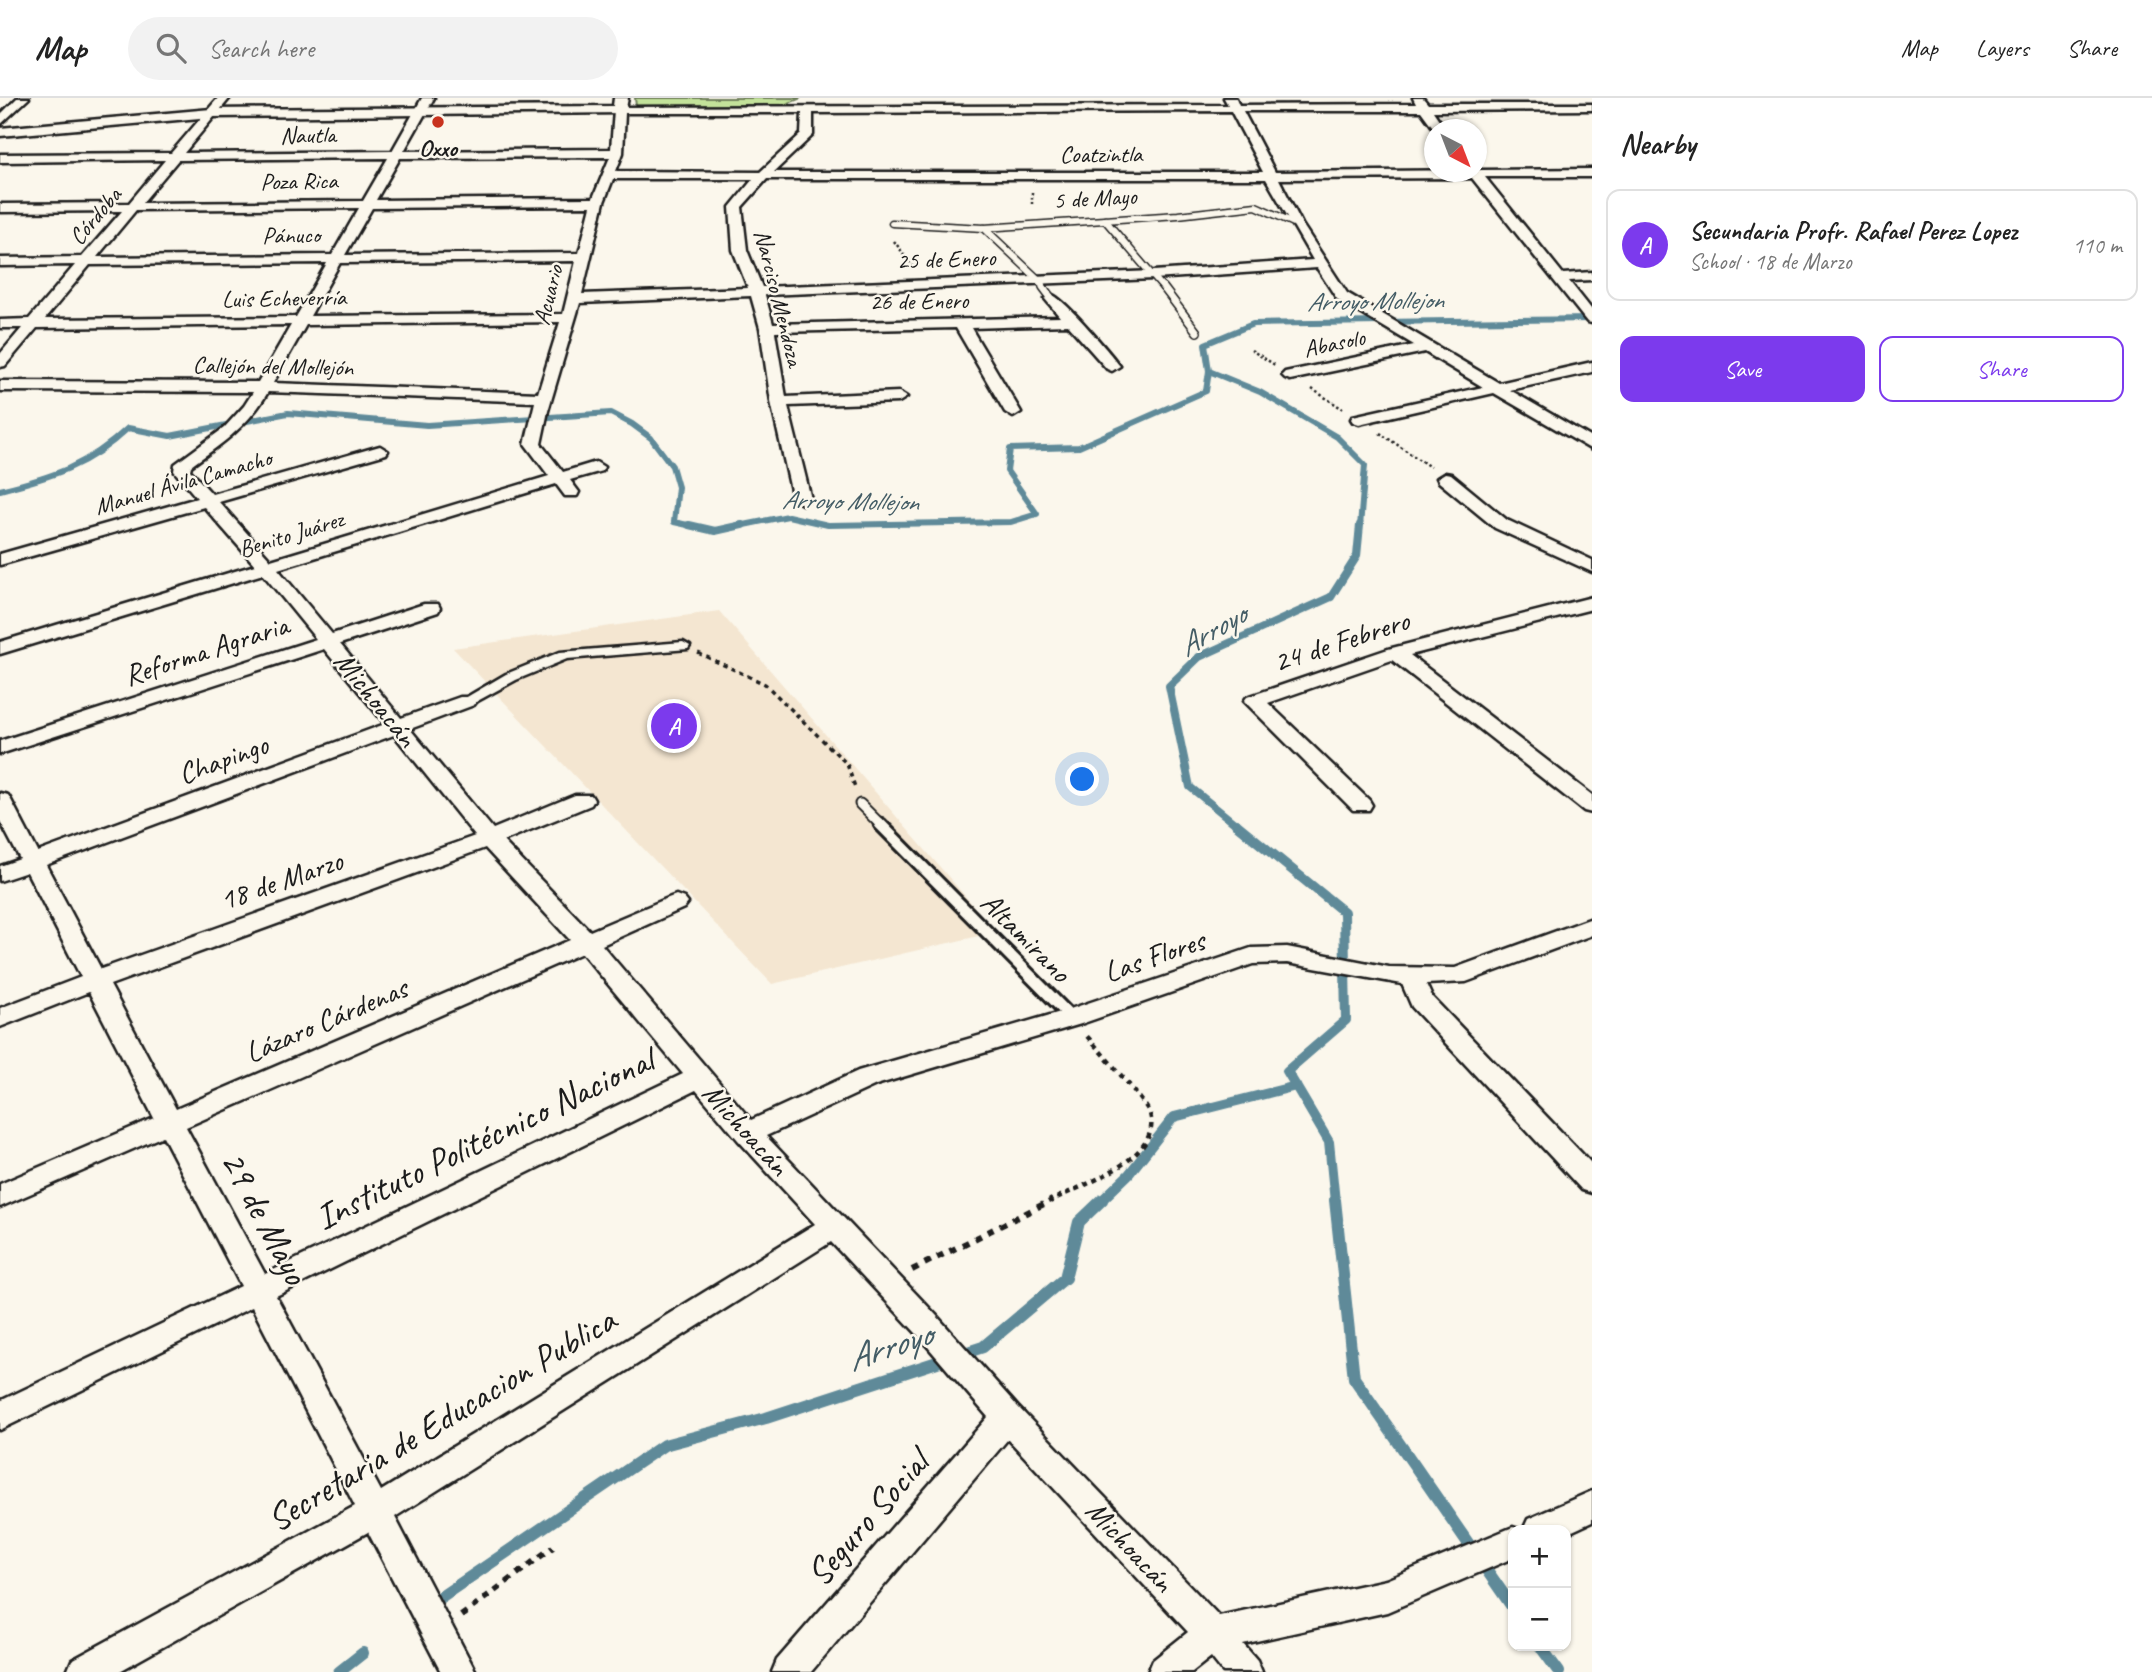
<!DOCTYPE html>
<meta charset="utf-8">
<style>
:root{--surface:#fff;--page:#f2f2f2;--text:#222;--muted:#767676;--line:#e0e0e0;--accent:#7c3aed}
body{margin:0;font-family:Caveat,sans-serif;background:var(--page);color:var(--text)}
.controls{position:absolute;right:21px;bottom:21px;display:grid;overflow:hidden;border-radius:14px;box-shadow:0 2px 5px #0004}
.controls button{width:63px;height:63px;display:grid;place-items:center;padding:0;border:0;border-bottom:2px solid var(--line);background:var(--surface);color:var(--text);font:35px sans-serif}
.compass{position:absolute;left:1424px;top:21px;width:63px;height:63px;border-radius:50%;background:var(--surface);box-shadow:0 2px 5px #0004;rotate:138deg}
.you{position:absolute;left:1083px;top:682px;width:24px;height:24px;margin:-18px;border:5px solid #fff;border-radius:50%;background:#1a73e8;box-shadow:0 0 0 10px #1a73e833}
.badge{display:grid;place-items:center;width:46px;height:46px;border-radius:50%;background:var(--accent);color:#fff;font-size:23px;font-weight:700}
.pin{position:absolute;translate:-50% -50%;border:4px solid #fff;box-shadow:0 2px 7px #0006}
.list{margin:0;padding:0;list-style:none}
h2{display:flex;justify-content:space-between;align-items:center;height:91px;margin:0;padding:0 28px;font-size:30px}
h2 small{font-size:23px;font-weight:400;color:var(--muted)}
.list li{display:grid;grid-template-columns:46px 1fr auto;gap:21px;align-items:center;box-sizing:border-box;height:112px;margin:0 14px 14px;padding:0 14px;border:2px solid var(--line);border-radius:14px}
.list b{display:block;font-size:26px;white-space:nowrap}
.list p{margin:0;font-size:23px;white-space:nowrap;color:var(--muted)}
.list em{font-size:23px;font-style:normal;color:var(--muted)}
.actions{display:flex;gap:14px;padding:21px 28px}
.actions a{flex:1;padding:16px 0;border:2px solid var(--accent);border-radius:14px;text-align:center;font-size:24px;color:var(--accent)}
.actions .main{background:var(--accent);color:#fff}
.icon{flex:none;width:38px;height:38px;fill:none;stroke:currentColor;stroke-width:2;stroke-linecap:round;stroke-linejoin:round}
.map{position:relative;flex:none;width:1592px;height:1574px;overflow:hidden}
header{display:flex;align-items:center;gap:42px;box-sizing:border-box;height:98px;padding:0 35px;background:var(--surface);border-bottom:2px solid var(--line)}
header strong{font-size:33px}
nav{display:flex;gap:38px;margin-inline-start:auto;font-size:24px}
.search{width:490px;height:63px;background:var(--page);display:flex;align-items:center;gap:18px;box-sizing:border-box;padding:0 24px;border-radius:38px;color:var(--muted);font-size:26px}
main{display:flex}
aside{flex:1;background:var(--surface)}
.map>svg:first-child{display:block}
.built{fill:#f4e6d1}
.green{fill:#c3e29a;stroke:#707f5b;stroke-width:2}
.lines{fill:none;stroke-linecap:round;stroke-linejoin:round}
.stream-far3{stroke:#5f8a99;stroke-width:6}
.stream-far2{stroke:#5f8a99;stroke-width:8}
.stream-far1{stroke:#5f8a99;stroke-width:10}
.stream{stroke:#5f8a99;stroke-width:12}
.service-far3-casing{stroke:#1c1c1c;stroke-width:9}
.service-far2-casing{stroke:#1c1c1c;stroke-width:10}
.service-far1-casing{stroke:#1c1c1c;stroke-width:13}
.service-casing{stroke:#1c1c1c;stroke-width:17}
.pedestrian-casing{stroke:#1c1c1c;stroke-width:5}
.minor-casing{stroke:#1c1c1c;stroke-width:5}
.tertiary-casing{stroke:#1c1c1c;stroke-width:5}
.path-far3{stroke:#1c1c1c;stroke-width:2.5;stroke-dasharray:2.5 2.5;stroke-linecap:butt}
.path-far2{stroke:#1c1c1c;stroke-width:3.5;stroke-dasharray:4.5 4.5;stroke-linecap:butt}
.path-far1{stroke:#1c1c1c;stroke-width:4.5;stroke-dasharray:5 5;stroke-linecap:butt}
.path{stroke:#1c1c1c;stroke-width:6;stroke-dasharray:7 7;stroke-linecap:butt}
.service-far3{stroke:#fbf7ec;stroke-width:6}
.service-far2{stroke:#fbf7ec;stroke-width:7}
.service-far1{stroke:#fbf7ec;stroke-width:9}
.service{stroke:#fbf7ec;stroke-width:11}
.pedestrian{fill:#fbf7ec;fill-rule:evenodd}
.minor{fill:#fbf7ec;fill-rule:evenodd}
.tertiary{fill:#fbf7ec;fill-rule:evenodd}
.poi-dot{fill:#c8321e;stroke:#fbf7ec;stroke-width:2.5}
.labels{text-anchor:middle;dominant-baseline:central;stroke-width:5;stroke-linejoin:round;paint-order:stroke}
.far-street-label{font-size:24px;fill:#1c1c1c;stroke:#fbf7ec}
.far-poi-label{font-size:24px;font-weight:bold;fill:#1c1c1c;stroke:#fbf7ec}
.far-water-label{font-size:26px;font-style:italic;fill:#435c65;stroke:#fbf7ec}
.street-label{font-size:30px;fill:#1c1c1c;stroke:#fbf7ec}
.water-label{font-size:32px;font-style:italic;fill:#435c65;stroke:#fbf7ec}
.near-street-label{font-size:37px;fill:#1c1c1c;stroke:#fbf7ec}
.near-water-label{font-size:38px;font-style:italic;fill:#435c65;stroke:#fbf7ec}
</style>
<header>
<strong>Map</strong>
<div class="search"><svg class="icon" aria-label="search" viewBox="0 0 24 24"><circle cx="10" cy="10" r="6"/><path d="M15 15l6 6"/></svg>Search here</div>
<nav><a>Map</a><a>Layers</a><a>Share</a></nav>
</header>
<main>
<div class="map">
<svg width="1592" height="1574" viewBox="0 0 1592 1574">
<rect width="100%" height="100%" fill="#fbf7ec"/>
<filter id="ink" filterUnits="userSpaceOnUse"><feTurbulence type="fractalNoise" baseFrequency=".0143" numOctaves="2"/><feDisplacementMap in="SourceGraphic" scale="14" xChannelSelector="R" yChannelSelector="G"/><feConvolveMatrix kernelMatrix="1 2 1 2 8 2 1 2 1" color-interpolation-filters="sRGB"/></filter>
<g filter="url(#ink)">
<polygon class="built" points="719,513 996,834 772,886 453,550"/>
<polygon class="green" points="635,0 801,0 784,7 636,8"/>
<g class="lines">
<g class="stream-far3">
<polyline points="1209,273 1260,294 1337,339 1365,367 1360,429"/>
<path d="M0 392C52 379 88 368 128 330L170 338 288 315 427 327 611 315 632 326 651 340 672 368 678 389 674 424 697 429"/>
<polyline points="734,429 788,418 828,427 1011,424 1037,416 1007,373 1010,351 1079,349 1206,293 1209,273 1205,246 1253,226 1592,221"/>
</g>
<g class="stream-far2">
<polyline points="689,427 715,433 742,427"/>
<polyline points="1238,728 1190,689 1169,588 1199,559 1331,499 1357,458 1360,427"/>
</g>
<g class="stream-far1">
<polyline points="1236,726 1344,814 1346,922 1287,973 1329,1044 1335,1104"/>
<polyline points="1100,1104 1129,1076 1174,1019 1296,988"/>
</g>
<g class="stream">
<polyline points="1335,1102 1354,1280 1513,1510"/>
<polyline points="435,1503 664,1347 766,1320 983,1249 1065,1180 1079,1124 1102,1102"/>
<polyline points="1540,1548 1559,1574"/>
<polyline points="339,1574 363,1555"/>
</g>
<g class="service-far3-casing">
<g id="service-far3">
<polyline points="1105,122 1164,191"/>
<polyline points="892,125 984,130 1178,117 1256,108 1296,126"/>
<polyline points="984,130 1037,180 1045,191"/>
</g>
</g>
<g class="service-far2-casing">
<g id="service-far2">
<polyline points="1043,189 1052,201"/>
<polyline points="1163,189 1197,234"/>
</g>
</g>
<g class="service-far1-casing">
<polyline id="service-far1" points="860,706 882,728"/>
</g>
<g class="service-casing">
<polyline id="service" points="880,726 1072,920"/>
</g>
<g class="pedestrian-casing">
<polygon id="pedestrian" points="683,544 690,548 688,551 567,561 516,582 472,606 462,606 460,603 506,576 560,554"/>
</g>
<g class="minor-casing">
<g id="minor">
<polygon points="17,0 29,0 0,27 0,17"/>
<path d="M218 0H230L184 55 392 53 422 0H434L404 53 611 51 614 12 620 9 1228 7 1224 0H1236L1239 7 1416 6 1413 0H1423L1428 6H1592V12L1433 13 1446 32H1435L1421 13H1243L1275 74 1592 71V79H1485L1563 176 1592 174V182L1569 183 1592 212V225L1587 224 1472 80 1279 81 1302 126 1347 195 1499 285 1592 264V274L1510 292 1592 340V352L1494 295 1359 326 1353 324 1351 321 1353 318 1483 289 1425 254 1290 282 1285 280 1282 277 1285 274 1414 247 1337 201 1317 170 1154 181 765 197 773 226 1060 219 1045 201 1052 197C1065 201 1109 254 1120 268L1112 273 1107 271 1068 227 971 230 1021 314 1013 319 1005 314 956 230 775 234 786 299 899 294 907 299 899 304 788 308 811 401 802 406 793 401 771 304 760 230 751 198 580 205 548 313 541 346 563 374 596 364 604 369 602 373 570 382 579 394 577 398H565L556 386 278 471 332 536 424 506H438L440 510 438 514 340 546 401 620 460 599H474L477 603 474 607 410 631 493 731 575 697H591L594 702 591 707 503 743 590 833 668 800 676 797 684 800 688 805 684 810 602 847 751 1022 858 973 1064 913 1251 850 1287 849 1389 869 1455 870 1592 820V837L1466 884 1426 886 1432 899 1592 1066V1095L1582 1092 1412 909 1402 886 1287 865 1253 866 1081 926 876 987 766 1038 936 1217 1018 1309 1219 1518 1386 1482 1513 1429 1522 1432H1513V1460L1387 1514 1243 1546 1257 1562 1262 1574H1223L1211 1559 1192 1574H1148L1153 1562 1188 1534 1008 1341 811 1574H772L777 1562 988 1319 916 1235 831 1144 395 1419 476 1574H441L368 1434 118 1574H67L72 1562 355 1408 252 1209 0 1332V1303L241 1188 163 1038 0 1109V1086L154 1020 89 894 0 929V910L81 879 27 774 0 783V768L20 761 0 723V695L8 697 11 702 38 754 385 626 324 551 0 656V643L316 541 263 476 0 556V544L255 467 204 409 0 467V456L197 400 174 373 175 366 224 330 244 308 253 294 0 293V283L258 284 291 227 37 230 5 268 0 269V256L22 230H0V222L29 221 75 167 0 168V160L82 159 122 113 0 114V106L129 105 165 62 0 64V56L171 55ZM1231 13 1263 74H774L813 37V15ZM625 15H802L801 36 760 74 616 73 623 55ZM610 59 593 100 376 102 400 60ZM388 60 363 103 142 105 178 62ZM613 81H753L730 109 733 152 748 190 582 196 604 104ZM767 81H1266L1313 162 1154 173 762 189 747 152 742 109ZM591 108 579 155 345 157 372 110ZM359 110 332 157 97 159 136 112ZM576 163 563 216 310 218 340 165ZM327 165 296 219 45 221 90 167ZM560 224 538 295 273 285 306 227ZM268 294 535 304 525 346 549 378 271 462 219 404 386 356 388 353 380 348 212 396 190 372 191 368C222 346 249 327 268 294ZM394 637 475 738 101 871 46 767ZM485 750 570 842 176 1011 110 887ZM582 855 683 976 265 1176 186 1029ZM696 992 738 1042 815 1126 381 1393 276 1198Z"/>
<polygon points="1445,375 1451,376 1507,422 1592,462 1592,474 1495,430 1439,384 1437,380"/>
<polygon points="1592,499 1592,511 1410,557 1592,697 1592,715 1584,713 1392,562 1268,605 1369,702 1372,707 1369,712 1353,712 1244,603 1247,599 1388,551"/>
<polygon points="1592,1393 1592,1424 1566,1436 1566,1432 1523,1432 1528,1421"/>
</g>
</g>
<g class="tertiary-casing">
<polygon id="tertiary" points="614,0 628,0 625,15 211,19 0,38 0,30 211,11 613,8"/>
</g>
<g class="path-far3">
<polyline points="1032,94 1032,106"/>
<polyline points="894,143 914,170"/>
<polyline points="1251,252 1275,267"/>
<polyline points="1312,291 1343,311"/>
<polyline points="1380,335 1430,369"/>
</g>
<polyline class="path-far2" points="698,555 765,586 847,666 856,692"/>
<path class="path-far1" d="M1048 1104C1079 1088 1163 1061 1150 1016 1147 1005 1097 950 1086 937"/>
<g class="path">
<polyline points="912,1172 1052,1102"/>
<polyline points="461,1518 553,1449"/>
</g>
<use href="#service-far3" class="service-far3"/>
<use href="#service-far2" class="service-far2"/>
<use href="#service-far1" class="service-far1"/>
<use href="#service" class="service"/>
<use href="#pedestrian" class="pedestrian"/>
<use href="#minor" class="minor"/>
<use href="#tertiary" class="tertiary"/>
</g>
</g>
<circle class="poi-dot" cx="438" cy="24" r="7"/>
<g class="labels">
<g class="far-street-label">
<text transform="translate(308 37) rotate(-1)">Nautla</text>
<text x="1101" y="56">Coatzintla</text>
<text transform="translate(299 83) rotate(-1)">Poza Rica</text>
<text transform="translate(1095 100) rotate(-3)">5 de Mayo</text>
<text transform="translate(95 118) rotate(-50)">Córdoba</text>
<text transform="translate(291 137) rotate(-1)">Pánuco</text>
<text transform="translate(946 161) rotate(-2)">25 de Enero</text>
<text transform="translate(548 197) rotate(-76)">Acuario</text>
<text transform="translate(284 200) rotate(-1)">Luis Echeverría</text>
<text transform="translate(779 200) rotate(76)">Narciso Mendoza</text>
<text transform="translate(919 203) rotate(-1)">26 de Enero</text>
<text transform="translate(1334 245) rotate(-12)">Abasolo</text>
<text transform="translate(273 268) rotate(1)">Callejón del Mollejón</text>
<text transform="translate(183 384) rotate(-16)">Manuel Ávila Camacho</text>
<text transform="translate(291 436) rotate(-17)">Benito Juárez</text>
</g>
<g class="far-poi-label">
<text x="438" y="50">Oxxo</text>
</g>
<g class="far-water-label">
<text transform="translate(1375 203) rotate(-1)">Arroyo Mollejon</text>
<text transform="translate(850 403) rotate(1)">Arroyo Mollejon</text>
</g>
<g class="street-label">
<text transform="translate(1341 543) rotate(-18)">24 de Febrero</text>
<text transform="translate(206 552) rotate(-18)">Reforma Agraria</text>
<text transform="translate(376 601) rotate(51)">Michoacán</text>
<text transform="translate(223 661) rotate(-20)">Chapingo</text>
<text transform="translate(281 782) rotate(-19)">18 de Marzo</text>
<text transform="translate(1026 839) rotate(45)">Altamirano</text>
<text transform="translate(1154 858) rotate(-19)">Las Flores</text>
<text transform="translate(326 922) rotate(-23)">Lázaro Cárdenas</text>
<text transform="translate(746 1031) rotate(48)">Michoacán</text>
<text transform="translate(1130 1448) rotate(47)">Michoacán</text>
</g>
<g class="water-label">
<text transform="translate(1212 532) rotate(-30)">Arroyo</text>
</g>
<g class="near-street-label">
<text transform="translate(484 1040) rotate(-26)">Instituto Politécnico Nacional</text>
<text transform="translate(265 1119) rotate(62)">29 de Mayo</text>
<text transform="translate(441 1321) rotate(-31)">Secretaria de Educacion Publica</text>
<text transform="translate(867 1420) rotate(-49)">Seguro Social</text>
</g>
<g class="near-water-label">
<text transform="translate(889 1248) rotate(-18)">Arroyo</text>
</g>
</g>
</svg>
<div class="controls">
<button>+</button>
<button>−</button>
</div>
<svg class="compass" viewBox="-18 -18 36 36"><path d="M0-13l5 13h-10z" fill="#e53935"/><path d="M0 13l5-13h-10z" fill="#767676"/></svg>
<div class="you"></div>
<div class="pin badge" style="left:674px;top:628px">A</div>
</div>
<aside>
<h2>Nearby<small></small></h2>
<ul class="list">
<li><span class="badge">A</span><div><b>Secundaria Profr. Rafael Perez Lopez</b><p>School · 18 de Marzo</p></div><em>110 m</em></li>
</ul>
<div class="actions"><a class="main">Save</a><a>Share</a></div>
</aside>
</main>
